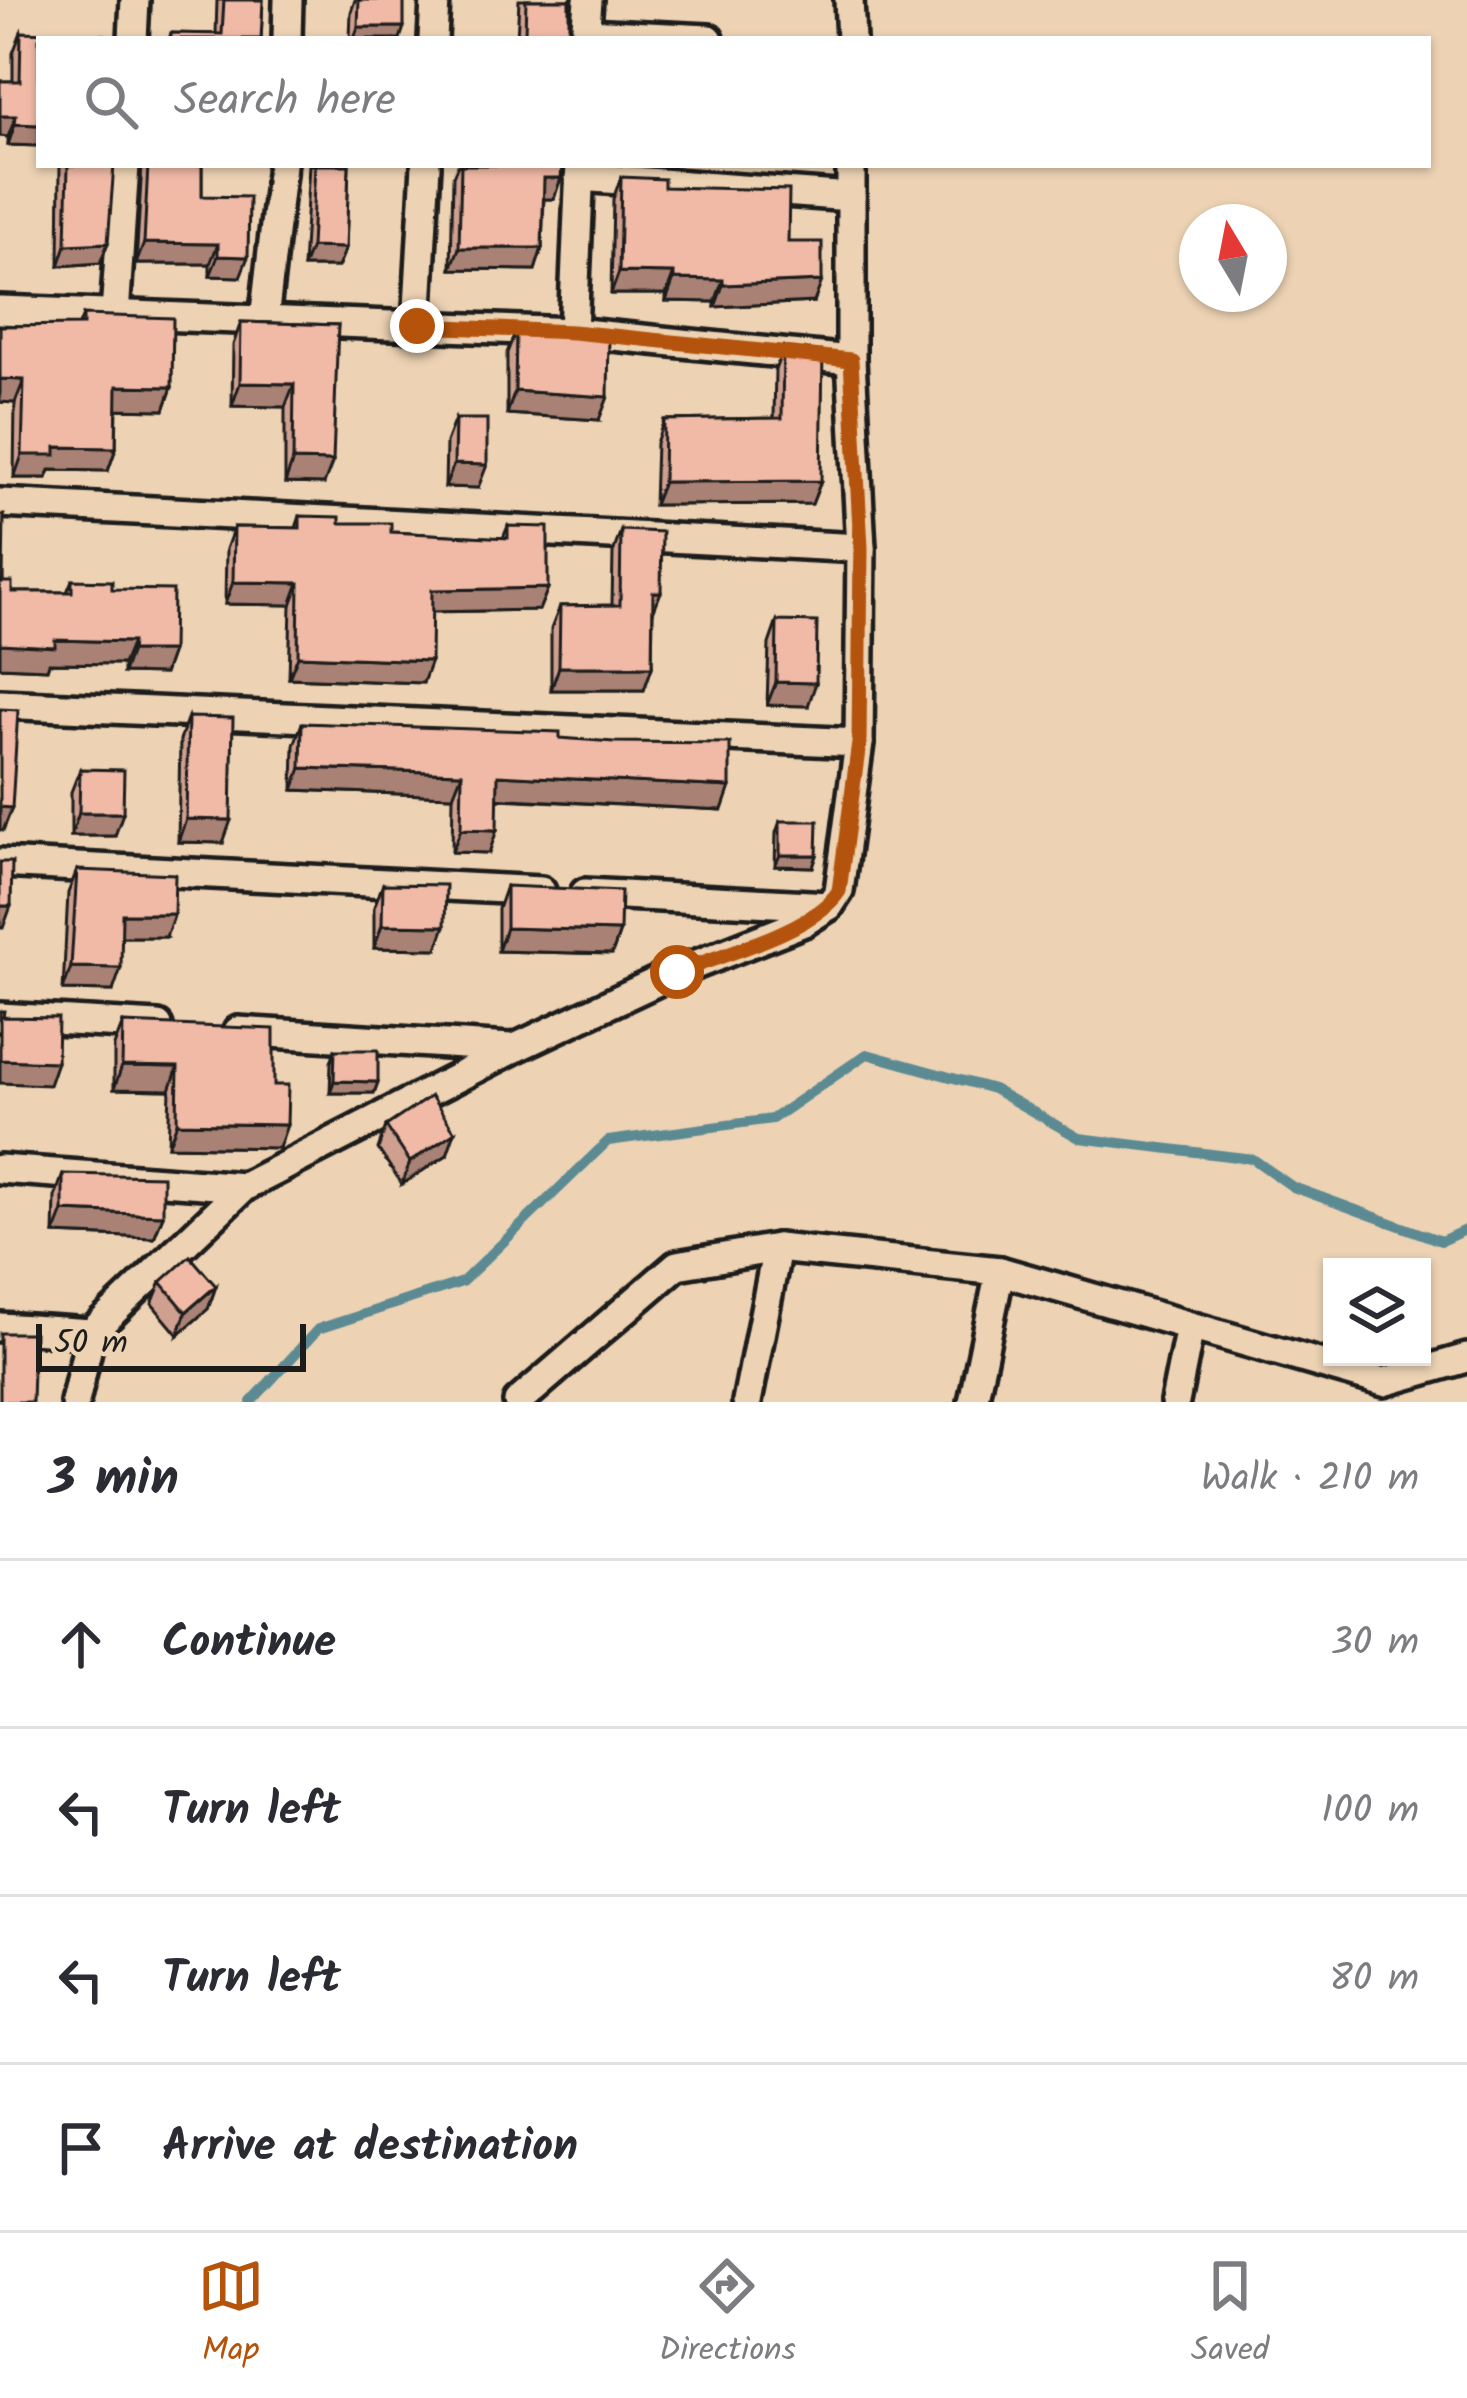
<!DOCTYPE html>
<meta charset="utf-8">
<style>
:root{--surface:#fff;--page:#f2f2f3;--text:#2b2b33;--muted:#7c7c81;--line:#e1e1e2;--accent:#b45309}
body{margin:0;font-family:Kalam,sans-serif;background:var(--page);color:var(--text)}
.controls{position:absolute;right:36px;bottom:36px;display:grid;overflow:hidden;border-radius:0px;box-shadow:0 3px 9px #0004}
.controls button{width:108px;height:108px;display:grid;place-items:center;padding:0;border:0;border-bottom:3px solid var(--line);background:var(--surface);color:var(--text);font:60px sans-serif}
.compass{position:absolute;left:1179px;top:204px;width:108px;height:108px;border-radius:50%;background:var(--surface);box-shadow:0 3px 9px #0004;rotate:350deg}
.scale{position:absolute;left:36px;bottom:30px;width:270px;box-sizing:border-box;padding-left:12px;border:6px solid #1c1c1c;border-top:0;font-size:33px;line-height:42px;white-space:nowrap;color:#1c1c1c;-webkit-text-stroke:9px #edd3b4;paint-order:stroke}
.stop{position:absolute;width:36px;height:36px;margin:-27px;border:9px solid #b45309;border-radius:50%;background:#fff}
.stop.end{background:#b45309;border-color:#fff;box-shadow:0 3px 12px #0008}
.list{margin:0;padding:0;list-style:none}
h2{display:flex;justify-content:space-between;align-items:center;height:156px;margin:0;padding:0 48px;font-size:51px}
h2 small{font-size:39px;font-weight:400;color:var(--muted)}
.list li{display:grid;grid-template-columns:78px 1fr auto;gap:36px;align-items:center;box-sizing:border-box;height:168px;padding:0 48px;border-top:3px solid var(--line)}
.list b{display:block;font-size:45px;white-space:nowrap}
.list em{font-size:39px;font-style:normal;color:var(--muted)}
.icon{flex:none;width:66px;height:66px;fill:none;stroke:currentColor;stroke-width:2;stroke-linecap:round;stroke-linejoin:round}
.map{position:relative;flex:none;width:1467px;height:1402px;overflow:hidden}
.search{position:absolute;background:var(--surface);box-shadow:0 3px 9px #0004;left:36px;right:36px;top:36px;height:132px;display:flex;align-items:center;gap:30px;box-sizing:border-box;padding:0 42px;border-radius:0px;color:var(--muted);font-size:45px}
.sheet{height:828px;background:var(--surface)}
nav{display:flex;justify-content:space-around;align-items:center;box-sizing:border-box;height:168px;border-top:3px solid var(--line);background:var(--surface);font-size:33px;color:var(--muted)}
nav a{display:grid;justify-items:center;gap:6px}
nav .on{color:var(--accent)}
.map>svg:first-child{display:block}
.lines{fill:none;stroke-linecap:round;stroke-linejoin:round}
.stream{stroke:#5b8a93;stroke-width:10}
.street-casing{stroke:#1c1c1c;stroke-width:36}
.street{stroke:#edd3b4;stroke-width:27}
.wall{fill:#cfa090;stroke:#1c1c1c;stroke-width:3}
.shaded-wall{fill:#a98275;stroke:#1c1c1c;stroke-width:3}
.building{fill:#f1baa7;stroke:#1c1c1c;stroke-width:3}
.route{stroke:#b45309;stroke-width:15}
</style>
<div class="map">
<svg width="1467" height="1402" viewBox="0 0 1467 1402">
<rect width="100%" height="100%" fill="#edd3b4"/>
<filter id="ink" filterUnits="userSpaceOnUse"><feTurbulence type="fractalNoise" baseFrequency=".00833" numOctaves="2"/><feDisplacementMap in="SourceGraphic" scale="24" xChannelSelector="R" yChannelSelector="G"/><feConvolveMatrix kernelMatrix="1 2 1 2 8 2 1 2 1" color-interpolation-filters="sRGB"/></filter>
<g filter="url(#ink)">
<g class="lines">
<polyline class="stream" points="251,1402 318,1329 462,1282 608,1141 772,1119 867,1054 993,1089 1079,1138 1253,1159 1293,1187 1441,1241 1467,1229"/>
<g class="street-casing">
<g id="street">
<polyline points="849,0 851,39"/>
<polyline points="586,33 709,39"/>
<polyline points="133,39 135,0"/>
<polyline points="287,39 288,0"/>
<polyline points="433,39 435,0"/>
<polyline points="585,39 588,0"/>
<polyline points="579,177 851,197"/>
<polyline points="0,310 573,332 851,360"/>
<polyline points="115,315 125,165"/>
<polyline points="264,320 282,165"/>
<polyline points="417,326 426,165"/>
<polyline points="573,332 580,165"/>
<polyline points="0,503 861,548"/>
<polyline points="0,704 859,743"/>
<polyline points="0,863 541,891"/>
<polyline points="585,893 829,906"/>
<polyline points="0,1017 158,1026"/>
<polyline points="238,1031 511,1048"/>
<polyline points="0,1169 244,1187"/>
<polyline points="0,1327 91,1333"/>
<polyline points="75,1402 91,1333 244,1187 515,1048 677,972 804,922 829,906 839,891 859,743 861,548 851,360 851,165"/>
<polyline points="518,1402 677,1265 777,1248 1000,1271 1384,1382 1467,1358"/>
<polyline points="747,1402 777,1248"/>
<polyline points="973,1402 1000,1271"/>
<polyline points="1175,1402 1190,1327"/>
</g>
</g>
<use href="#street" class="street"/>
</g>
<g class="wall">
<polygon points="217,0 263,0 261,39 169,39 171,33 216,34"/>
<polygon points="355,0 404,0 400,39 350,39 351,12"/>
<polygon points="519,0 569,0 569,34 567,39 517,39"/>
<polygon points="21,32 39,146 8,145 8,137 0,136 0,81 13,81 13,53"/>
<polygon points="60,165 114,165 100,263 59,266"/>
<polygon points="142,165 202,165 202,196 240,277 210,276 210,264 136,264"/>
<polygon points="309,165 349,165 346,248 338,267 303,267"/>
<polygon points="458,165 562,165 554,199 544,199 542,248 535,270 451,269 453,176"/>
<polygon points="621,177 664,187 788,242 814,302 715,307 715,302 666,301 666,294 611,294 613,199"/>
<polygon points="83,315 172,387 164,410 117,409 116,448 108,471 50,470 47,478 14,478 15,403 0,402 79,325"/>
<polygon points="241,322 338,325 324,484 285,483 285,407 232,406 233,345"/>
<polygon points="516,330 599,420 507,414 507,353"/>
<polygon points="783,348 821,481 812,504 654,505 656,443 664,420 774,418 775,370"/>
<polygon points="455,419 478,488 445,487 446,442"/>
<polygon points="0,515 3,582 12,592 67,592 72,580 112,589 172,651 164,674 123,673 123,664 49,663 47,669 0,667"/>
<polygon points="300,516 391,532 503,538 508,526 548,588 539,610 432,612 423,683 289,678 291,605 225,604 226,549 234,527 296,528"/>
<polygon points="621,530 653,613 652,667 644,690 551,690 551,629 560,606 612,605 613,553"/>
<polygon points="777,621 808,706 767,705 769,644"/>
<polygon points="188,717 223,843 178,842 180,740"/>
<polygon points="302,723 560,738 722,810 498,799 489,853 452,852 453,796 293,790 294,745"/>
<polygon points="80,769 115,836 71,836 71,792"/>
<polygon points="780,821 817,855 813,867 775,866 776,833"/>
<polygon points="77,870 166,937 121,937 113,991 63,990 68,893"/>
<polygon points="383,884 437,949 374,948 374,907"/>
<polygon points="506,886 620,931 612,954 498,951 498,909"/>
<polygon points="123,1023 274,1085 279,1148 168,1146 170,1090 114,1089 114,1046"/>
<polygon points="335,1050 378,1082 374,1093 330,1093 331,1062"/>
<polygon points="386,1126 447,1155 402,1184 378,1149"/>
<polygon points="63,1174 163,1215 154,1238 54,1234 55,1197"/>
<polygon points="161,1282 216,1286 208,1309 178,1335 152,1304"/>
</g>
<g class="shaded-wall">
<polygon points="358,27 404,27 400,39 354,39"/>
<polygon points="525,33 569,34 567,39 523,39"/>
<polygon points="0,116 16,116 8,137 0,136"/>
<polygon points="15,124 39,125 39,146 8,145"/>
<polygon points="544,178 561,178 554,199 536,199"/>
<polygon points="108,243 100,263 59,266 66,245"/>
<polygon points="144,243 218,244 210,264 136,264"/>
<polygon points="311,247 346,248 338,267 303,267"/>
<polygon points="459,248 542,248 535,270 451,269"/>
<polygon points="218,256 248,257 240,277 210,276"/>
<polygon points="619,272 674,273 666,294 611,294"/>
<polygon points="674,279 723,280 715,302 666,301"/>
<polygon points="822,281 814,302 715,307 723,285"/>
<polygon points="0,379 24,380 15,403 0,402"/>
<polygon points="240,383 294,384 285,407 232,406"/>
<polygon points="117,386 172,387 164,410 109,409"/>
<polygon points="515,391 608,397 599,420 507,414"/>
<polygon points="56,447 116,448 108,471 50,470 47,478 14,478 22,455"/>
<polygon points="293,460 333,461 324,484 285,483"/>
<polygon points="454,464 487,465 478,488 445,487"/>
<polygon points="821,481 812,504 654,505 663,482"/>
<polygon points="233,582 299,583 291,605 225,604"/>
<polygon points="548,588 539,610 424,612 432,590"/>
<polygon points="653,592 661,592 652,615"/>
<polygon points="55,640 132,642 123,664 49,663 47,669 0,667 0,644"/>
<polygon points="131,651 172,651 164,674 123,673"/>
<polygon points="298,656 431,661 423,683 289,678"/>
<polygon points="559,667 652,667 644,690 551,690"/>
<polygon points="776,682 816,683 808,706 767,705"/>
<polygon points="301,768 462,773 453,796 293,790"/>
<polygon points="498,775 730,787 722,810 490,798"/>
<polygon points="0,807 12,808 3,831 0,830"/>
<polygon points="79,813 123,813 115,836 71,836"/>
<polygon points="186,819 231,820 223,843 178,842"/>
<polygon points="461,829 497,830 489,853 452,852"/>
<polygon points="780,855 817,855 813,867 775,866"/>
<polygon points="0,906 11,906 3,928 0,928"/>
<polygon points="122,914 174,914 166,937 113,937"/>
<polygon points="382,925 445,926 437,949 374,948"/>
<polygon points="506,928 620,931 612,954 498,951"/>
<polygon points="71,967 121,968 113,991 63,990"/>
<polygon points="0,1060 57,1062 49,1085 0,1083"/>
<polygon points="122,1066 178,1067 170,1090 114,1089"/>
<polygon points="334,1081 378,1082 374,1093 330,1093"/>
<polygon points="177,1123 287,1125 279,1148 168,1146"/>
<polygon points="455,1132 447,1155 402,1184 410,1162"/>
<polygon points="63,1211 163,1215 154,1238 54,1234"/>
<polygon points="216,1286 208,1309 178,1335 186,1312"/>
</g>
<g class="building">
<polygon points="224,0 263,0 261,39 171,39 171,33 222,34"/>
<polygon points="359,0 404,0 404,27 358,27"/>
<polygon points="526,0 569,0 569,34 525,33"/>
<polygon points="21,32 105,35 105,39 39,39 39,125 15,124 16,116 0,116 0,81 20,81"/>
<polygon points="68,165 114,165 108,243 66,245"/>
<polygon points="148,165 202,165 202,196 249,197 248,257 218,256 218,244 144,243"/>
<polygon points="315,165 349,165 346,248 311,247"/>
<polygon points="461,165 562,165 561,178 544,178 542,248 459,248"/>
<polygon points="621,177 664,179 664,187 789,190 788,242 822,242 822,281 723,285 723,280 674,279 674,273 619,272"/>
<polygon points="83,315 173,318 172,387 117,386 116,448 56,447 56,455 22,455 24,380 0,379 0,326 83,325"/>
<polygon points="241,322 338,325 333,461 293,460 294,384 240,383"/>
<polygon points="516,330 609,335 608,397 515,391"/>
<polygon points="783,348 823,352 821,481 663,482 664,420 782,418"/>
<polygon points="455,419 487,419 487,465 454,464"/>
<polygon points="0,515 4,515 3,582 12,582 12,592 72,592 72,580 112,581 112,589 173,590 172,651 131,651 132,642 55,640 55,647 0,644"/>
<polygon points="300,516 340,517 340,523 391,523 391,532 508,538 508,526 548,527 548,588 432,590 431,661 298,656 299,583 233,582 234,527 300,528"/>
<polygon points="621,530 662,532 661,592 653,592 652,667 559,667 560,606 620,605"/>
<polygon points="777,621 817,622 816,683 776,682"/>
<polygon points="0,709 18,710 12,808 0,807"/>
<polygon points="188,717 233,718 231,820 186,819"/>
<polygon points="302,723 560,732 560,738 614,742 730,743 730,787 498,775 497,830 461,829 462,773 301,768"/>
<polygon points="80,769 124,770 123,813 79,813"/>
<polygon points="780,821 818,821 817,855 780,855"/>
<polygon points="0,862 12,862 11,906 0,906"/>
<polygon points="77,870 175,874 174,914 122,914 121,968 71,967"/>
<polygon points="383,884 446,885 445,926 382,925"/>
<polygon points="506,886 621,891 620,931 506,928"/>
<polygon points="0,1011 4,1011 3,1017 58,1018 57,1062 0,1060"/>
<polygon points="123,1023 274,1029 274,1085 288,1085 287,1125 177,1123 178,1067 122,1066"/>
<polygon points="335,1050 378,1050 378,1082 334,1081"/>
<polygon points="431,1096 455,1132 410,1162 386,1126"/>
<polygon points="63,1174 163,1176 163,1215 63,1211"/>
<polygon points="190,1256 216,1286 186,1312 161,1282"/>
<polygon points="0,1333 34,1333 32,1402 0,1402"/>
</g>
</g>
<g class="lines" filter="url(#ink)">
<path class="route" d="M417 326 573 332 851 360 861 548 859 743 839 891C813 931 723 954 677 972"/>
</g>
</svg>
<div class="controls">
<button><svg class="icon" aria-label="layers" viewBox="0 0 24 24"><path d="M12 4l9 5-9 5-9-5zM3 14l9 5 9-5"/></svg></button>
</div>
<svg class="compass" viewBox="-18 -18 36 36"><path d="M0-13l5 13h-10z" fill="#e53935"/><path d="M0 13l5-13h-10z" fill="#7c7c81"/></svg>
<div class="scale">50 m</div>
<div class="stop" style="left:677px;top:972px"></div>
<div class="stop end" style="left:417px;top:326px"></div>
<div class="search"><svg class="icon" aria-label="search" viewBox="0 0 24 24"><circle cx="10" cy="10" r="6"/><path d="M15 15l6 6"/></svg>Search here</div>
</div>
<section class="sheet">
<h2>3 min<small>Walk · 210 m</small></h2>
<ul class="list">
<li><svg class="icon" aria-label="ahead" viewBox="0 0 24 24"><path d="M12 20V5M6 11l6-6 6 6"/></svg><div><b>Continue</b></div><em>30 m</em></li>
<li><svg class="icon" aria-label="left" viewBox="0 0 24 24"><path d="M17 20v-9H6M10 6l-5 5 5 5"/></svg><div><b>Turn left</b></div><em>100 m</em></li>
<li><svg class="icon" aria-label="left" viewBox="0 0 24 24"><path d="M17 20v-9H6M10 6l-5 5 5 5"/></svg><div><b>Turn left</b></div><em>80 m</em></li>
<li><svg class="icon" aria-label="arrive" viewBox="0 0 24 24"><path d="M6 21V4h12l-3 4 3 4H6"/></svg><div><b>Arrive at destination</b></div></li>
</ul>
</section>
<nav>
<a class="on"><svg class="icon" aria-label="map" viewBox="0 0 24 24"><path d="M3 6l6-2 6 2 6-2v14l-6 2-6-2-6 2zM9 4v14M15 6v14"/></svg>Map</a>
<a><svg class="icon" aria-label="directions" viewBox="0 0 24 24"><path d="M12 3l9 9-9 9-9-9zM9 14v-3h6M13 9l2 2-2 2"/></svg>Directions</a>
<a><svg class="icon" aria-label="saved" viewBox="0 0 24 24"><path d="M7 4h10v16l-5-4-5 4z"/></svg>Saved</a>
</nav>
